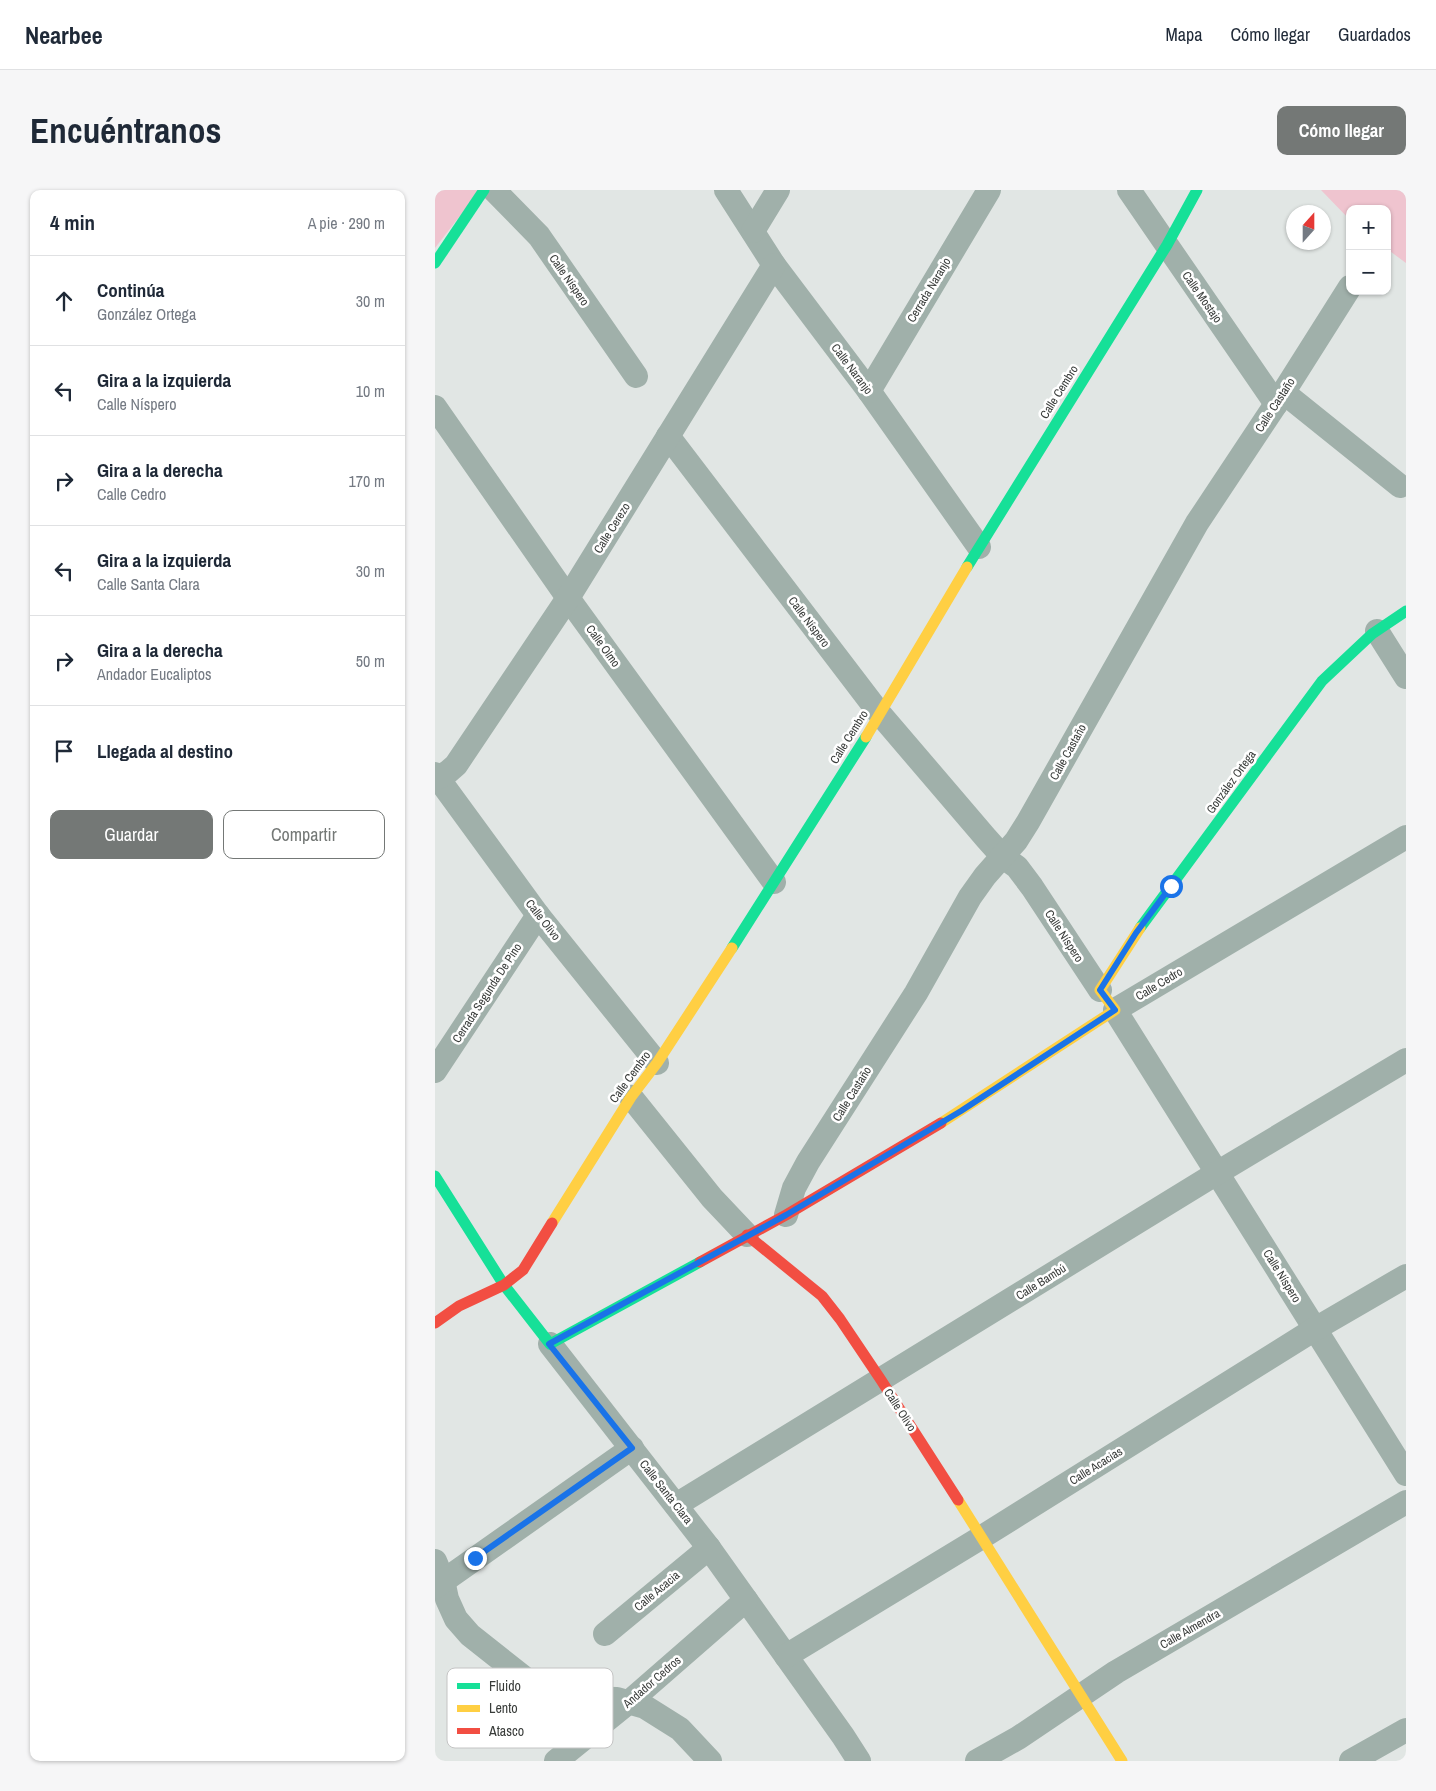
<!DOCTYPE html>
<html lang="es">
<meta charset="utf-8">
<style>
:root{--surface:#fff;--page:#f6f6f7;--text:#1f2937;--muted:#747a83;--line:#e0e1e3;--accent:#747876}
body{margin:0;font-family:"Archivo Narrow",sans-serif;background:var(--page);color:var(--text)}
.controls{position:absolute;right:15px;top:15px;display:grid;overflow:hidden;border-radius:10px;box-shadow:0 1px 4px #0004}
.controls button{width:45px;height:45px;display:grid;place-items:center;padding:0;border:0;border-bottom:1px solid var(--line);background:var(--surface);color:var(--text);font:25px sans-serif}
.compass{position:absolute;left:851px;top:15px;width:45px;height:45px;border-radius:50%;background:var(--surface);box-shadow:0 1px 4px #0004;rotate:21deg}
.stop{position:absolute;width:15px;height:15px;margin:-11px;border:4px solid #1a73e8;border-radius:50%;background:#fff}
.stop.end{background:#1a73e8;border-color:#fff;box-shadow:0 1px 5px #0008}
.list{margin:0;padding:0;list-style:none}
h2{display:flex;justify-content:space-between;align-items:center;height:65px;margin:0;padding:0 20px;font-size:21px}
h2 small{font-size:16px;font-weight:400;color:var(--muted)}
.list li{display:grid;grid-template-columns:32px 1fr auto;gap:15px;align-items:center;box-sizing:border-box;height:90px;padding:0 20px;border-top:1px solid var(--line)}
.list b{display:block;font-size:19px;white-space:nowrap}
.list p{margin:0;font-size:16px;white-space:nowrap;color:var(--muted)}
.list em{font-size:16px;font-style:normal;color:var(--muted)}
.actions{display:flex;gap:10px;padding:15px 20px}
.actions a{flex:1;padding:11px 0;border:1px solid var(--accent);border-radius:10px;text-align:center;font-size:18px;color:var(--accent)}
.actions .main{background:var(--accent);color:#fff}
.icon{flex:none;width:28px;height:28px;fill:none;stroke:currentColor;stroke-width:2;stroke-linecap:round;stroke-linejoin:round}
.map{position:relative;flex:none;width:971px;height:1571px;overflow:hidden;border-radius:10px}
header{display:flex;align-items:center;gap:30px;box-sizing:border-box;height:70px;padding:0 25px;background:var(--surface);border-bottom:1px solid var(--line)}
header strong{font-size:24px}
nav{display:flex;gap:28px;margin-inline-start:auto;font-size:18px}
.intro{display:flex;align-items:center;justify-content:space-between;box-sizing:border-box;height:120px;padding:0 30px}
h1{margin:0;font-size:35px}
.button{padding:12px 22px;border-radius:10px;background:var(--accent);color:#fff;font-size:18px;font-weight:700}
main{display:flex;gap:30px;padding:0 30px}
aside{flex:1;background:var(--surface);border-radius:10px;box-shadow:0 1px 4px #0004}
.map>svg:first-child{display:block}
.green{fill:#efc4cf}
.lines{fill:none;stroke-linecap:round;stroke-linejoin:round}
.street{stroke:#a0b0aa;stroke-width:24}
.fast{stroke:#16e098;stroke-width:11}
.slow{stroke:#ffcf43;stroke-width:11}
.jam{stroke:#f24e42;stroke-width:11}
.route{stroke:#1a73e8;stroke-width:6}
.labels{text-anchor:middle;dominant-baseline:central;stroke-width:5;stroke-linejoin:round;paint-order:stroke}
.street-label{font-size:12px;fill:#393c3a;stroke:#fff}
.key{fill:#fff;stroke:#c4c4c4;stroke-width:1}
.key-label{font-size:14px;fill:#393c3a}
</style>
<header>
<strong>Nearbee</strong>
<nav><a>Mapa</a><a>Cómo llegar</a><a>Guardados</a></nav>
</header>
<div class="intro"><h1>Encuéntranos</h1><a class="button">Cómo llegar</a></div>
<main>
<aside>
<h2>4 min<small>A pie · 290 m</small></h2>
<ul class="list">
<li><svg class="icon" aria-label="ahead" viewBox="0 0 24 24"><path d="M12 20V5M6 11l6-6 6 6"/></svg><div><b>Continúa</b><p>González Ortega</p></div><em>30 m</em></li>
<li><svg class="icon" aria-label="left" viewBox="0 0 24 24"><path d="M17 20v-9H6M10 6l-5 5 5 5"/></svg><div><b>Gira a la izquierda</b><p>Calle Níspero</p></div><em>10 m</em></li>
<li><svg class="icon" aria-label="right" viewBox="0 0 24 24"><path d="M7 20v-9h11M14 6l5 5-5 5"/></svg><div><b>Gira a la derecha</b><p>Calle Cedro</p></div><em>170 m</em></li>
<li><svg class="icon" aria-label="left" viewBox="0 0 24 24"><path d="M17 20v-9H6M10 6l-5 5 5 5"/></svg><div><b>Gira a la izquierda</b><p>Calle Santa Clara</p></div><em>30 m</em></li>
<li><svg class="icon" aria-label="right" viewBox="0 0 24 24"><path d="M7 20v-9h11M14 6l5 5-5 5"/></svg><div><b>Gira a la derecha</b><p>Andador Eucaliptos</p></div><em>50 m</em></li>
<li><svg class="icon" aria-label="arrive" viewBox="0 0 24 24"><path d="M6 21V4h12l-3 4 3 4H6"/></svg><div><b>Llegada al destino</b></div></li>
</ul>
<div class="actions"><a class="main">Guardar</a><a>Compartir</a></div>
</aside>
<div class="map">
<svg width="971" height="1571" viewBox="0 0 971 1571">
<rect width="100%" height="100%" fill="#e1e6e4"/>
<g class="green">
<polygon points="0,0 45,0 0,58"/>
<polygon points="886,0 971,0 971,73 952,59 952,19 915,19 915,30"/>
</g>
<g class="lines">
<g class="street">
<polyline points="59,0 104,46 201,186"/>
<polyline points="291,0 339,75 434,201 544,357"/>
<polyline points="694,0 841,214"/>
<polyline points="318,41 343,0"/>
<polyline points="434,201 554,0"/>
<polyline points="848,202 965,296"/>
<polyline points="0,217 133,408 339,692"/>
<polyline points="233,246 445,524 551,648 568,667 582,677 597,697 665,800"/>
<polyline points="942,441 971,487"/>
<polyline points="0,584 103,725 222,873"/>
<polyline points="0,589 13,582 21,575 133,408 339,75"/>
<polyline points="971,647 680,820 971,1284"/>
<polyline points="0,881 103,725"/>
<polyline points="196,907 277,1008 312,1045"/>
<polyline points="351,1025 359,998 373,972 481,803 535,707 550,686 581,651 593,632 762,333 841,214 915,97"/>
<polyline points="115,1154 274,1358 408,1546 424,1571"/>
<polyline points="241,1315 782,983 971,870"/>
<polyline points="0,1371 8,1390 12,1409 21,1429 35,1445 97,1494 118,1503 139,1508 182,1509 210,1517 245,1539 275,1571"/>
<polyline points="0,1397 197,1258"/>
<polyline points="170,1444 274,1358"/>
<polyline points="351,1466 547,1347 880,1139 971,1086"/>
<polyline points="121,1571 194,1512 311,1410"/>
<polyline points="542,1571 583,1548 681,1482 971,1312"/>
<polyline points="916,1571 971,1540"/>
</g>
<g class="fast">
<polyline points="0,73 49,0"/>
<polyline points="532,377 732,55 762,0"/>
<polyline points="705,738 887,491 937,444 971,421"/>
<polyline points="297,758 431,547"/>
<polyline points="0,986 69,1095 115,1154 265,1072"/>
</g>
<g class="slow">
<polyline points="431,547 532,377"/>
<polyline points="506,933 680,820 665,800 705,738"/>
<polyline points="117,1033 196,907 222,873 297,758"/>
<polyline points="523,1310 687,1571"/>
</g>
<g class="jam">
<polyline points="312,1045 387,1106 405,1129 446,1190 523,1310"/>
<polyline points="265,1072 351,1025 506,933"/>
<polyline points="0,1133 24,1116 69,1095 88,1080 117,1033"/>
</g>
</g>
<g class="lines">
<polyline class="route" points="40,1368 197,1258 114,1154 351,1025 526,921 680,820 665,800 701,743 736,696"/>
</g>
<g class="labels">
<g class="street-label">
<text transform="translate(134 90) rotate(55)">Calle Níspero</text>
<text transform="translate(494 100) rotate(-59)">Cerrada Naranjo</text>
<text transform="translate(767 107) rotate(55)">Calle Mostajo</text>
<text transform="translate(417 179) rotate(53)">Calle Naranjo</text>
<text transform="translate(624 202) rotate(-58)">Calle Cembro</text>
<text transform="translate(840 215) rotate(-57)">Calle Castaño</text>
<text transform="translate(177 338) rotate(-58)">Calle Cerezo</text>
<text transform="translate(374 432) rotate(53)">Calle Níspero</text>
<text transform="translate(168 456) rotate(54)">Calle Olmo</text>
<text transform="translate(414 547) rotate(-58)">Calle Cembro</text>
<text transform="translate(633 562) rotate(-61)">Calle Castaño</text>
<text transform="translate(796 592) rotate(-54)">González Ortega</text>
<text transform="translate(108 730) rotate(52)">Calle Olivo</text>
<text transform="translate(629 746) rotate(57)">Calle Níspero</text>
<text transform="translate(724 794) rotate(-31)">Calle Cedro</text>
<text transform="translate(52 803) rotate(-57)">Cerrada Segunda De Pino</text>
<text transform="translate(195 887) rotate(-54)">Calle Cembro</text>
<text transform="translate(417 904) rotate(-58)">Calle Castaño</text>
<text transform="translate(847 1086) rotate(58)">Calle Níspero</text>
<text transform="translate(606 1092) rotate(-32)">Calle Bambú</text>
<text transform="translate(465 1220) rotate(57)">Calle Olivo</text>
<text transform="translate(661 1276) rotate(-32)">Calle Acacias</text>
<text transform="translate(231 1302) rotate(52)">Calle Santa Clara</text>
<text transform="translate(222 1401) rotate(-40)">Calle Acacia</text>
<text transform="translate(755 1439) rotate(-30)">Calle Almendra</text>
<text transform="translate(217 1492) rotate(-41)">Andador Cedros</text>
</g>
</g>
<rect x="12" y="1478" width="166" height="80" rx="8" class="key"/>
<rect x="22" y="1493" width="23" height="6" fill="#16e098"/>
<rect x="22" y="1515" width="23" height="7" fill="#ffcf43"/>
<rect x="22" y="1538" width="23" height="6" fill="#f24e42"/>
<g class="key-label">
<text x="54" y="1501">Fluido</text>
<text x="54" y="1523">Lento</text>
<text x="54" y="1546">Atasco</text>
</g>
</svg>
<div class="controls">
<button>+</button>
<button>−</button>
</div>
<svg class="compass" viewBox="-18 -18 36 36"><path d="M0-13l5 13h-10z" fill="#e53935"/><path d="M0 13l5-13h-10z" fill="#747a83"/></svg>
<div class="stop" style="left:736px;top:696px"></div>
<div class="stop end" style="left:40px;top:1368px"></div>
</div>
</main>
